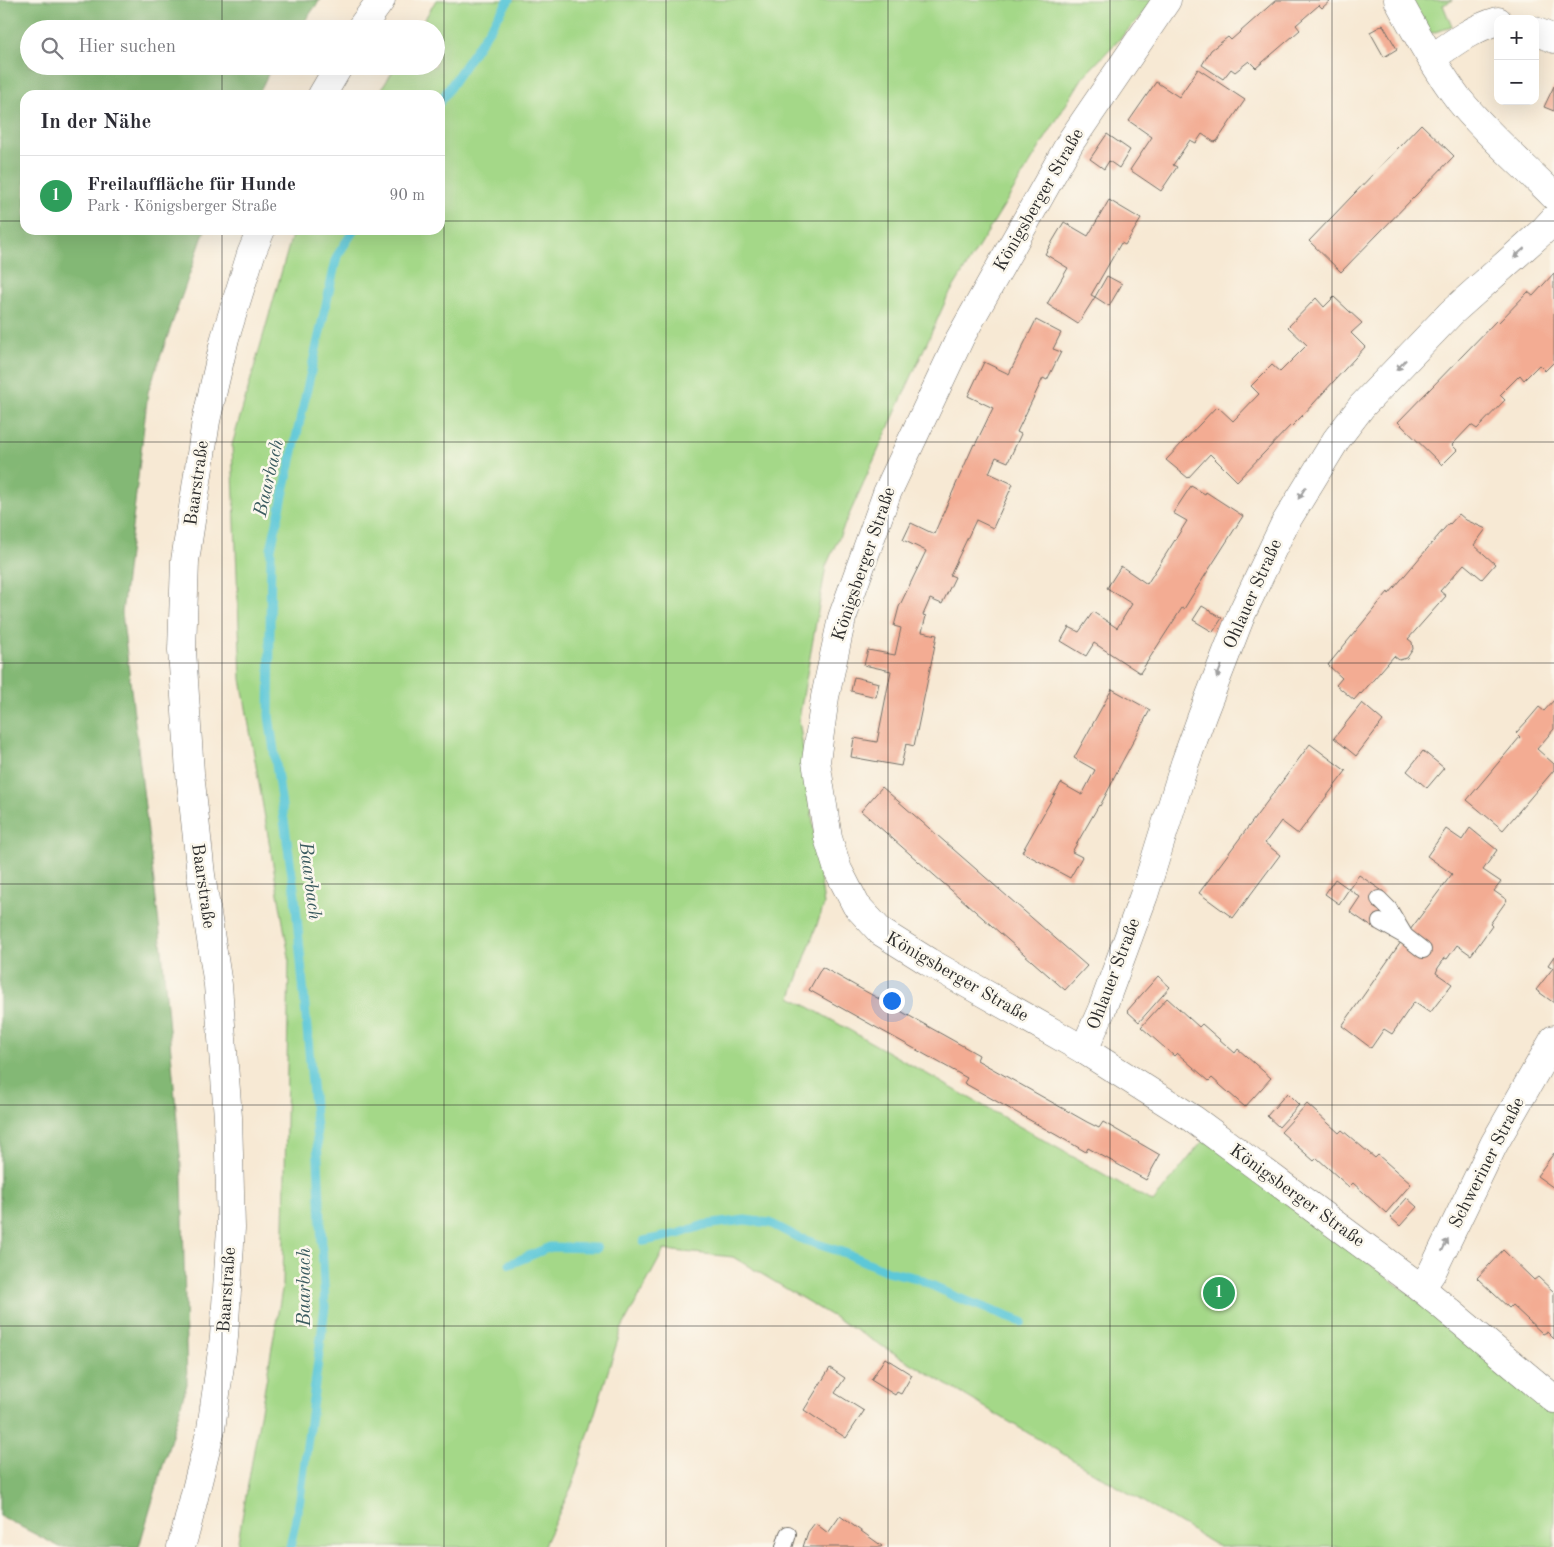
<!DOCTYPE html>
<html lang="de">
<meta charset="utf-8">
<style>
:root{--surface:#fff;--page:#f2f2f3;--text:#2b2b33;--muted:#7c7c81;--line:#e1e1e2;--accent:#d1495b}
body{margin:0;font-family:"Old Standard TT",serif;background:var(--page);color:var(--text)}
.controls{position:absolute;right:15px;top:15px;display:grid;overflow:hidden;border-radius:10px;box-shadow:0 5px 20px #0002}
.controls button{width:45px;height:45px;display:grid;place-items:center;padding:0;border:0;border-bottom:1px solid var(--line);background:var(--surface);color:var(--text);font:25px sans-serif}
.you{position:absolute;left:891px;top:1000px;width:18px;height:18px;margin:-12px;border:4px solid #fff;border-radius:50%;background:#1a73e8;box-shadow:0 0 0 8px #1a73e833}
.badge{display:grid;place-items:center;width:32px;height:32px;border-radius:50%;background:var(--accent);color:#fff;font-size:16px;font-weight:700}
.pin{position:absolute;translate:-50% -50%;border:2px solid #fff;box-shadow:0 1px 5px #0006}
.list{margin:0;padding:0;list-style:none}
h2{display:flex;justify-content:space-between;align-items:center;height:65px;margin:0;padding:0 20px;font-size:21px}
h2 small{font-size:16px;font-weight:400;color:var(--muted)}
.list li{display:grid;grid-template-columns:32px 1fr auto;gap:15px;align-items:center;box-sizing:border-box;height:80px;padding:0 20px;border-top:1px solid var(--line)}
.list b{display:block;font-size:19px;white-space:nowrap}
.list p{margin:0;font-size:16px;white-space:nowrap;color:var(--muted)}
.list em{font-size:16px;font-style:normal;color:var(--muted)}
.icon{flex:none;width:28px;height:28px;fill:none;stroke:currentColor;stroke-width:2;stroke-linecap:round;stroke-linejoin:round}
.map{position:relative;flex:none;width:1554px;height:1547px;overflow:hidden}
.search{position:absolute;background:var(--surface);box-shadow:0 5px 20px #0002;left:20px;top:20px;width:425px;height:55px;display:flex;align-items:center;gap:12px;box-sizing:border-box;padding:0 18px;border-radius:28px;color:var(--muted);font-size:19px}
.panel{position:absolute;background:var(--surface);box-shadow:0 5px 20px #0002;left:20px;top:90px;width:425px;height:145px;border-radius:15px}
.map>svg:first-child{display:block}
.green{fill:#a4d888;stroke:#68825a}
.forest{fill:#83b874;stroke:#577250}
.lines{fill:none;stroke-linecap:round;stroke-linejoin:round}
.stream{stroke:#5dc8d8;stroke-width:9}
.building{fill:#f3ac93}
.service-casing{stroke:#726e66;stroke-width:18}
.minor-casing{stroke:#726e66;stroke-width:29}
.secondary-casing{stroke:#726e66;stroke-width:29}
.service{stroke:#fff;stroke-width:16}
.minor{stroke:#fff;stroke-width:28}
.secondary{stroke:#fff;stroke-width:28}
.oneway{fill:#a0a0a0}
.grid{fill:none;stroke:#2b2b2b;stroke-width:1;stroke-opacity:0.55}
.labels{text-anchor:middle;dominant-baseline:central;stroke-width:5;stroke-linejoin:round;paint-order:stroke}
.street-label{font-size:18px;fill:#2b2b2b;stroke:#fbf7ec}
.water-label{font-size:19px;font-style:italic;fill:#3a5a5f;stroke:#fbf7ec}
</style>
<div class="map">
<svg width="1554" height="1547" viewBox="0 0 1554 1547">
<rect width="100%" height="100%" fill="#fbf7ec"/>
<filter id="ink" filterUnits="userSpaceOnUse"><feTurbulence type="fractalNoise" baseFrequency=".02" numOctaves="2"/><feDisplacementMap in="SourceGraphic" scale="10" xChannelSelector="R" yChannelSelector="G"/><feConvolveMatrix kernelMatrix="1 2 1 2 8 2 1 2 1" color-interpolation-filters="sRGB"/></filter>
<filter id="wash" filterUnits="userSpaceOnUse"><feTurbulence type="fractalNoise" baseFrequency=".0096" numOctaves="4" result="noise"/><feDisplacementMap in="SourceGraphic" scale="20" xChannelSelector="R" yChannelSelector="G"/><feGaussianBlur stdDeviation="1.12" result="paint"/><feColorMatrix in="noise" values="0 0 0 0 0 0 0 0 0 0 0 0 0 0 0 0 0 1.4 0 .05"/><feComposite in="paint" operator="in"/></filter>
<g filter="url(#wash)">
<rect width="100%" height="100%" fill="#f7e9d4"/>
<g class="green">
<polygon points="436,0 1157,0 1083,77 947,298 826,566 799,719 824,905 791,997 1153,1202 1206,1137 1554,1406 1554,1547 1219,1547 733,1257 664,1250 621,1330 572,1486 543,1547 237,1547 283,1284 289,957 241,679 232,445 292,235 295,230 440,230 440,95 378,95 396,66 436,66 436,29 419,29"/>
<polygon points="1409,0 1453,0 1443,5 1452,27 1428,34"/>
</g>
<polygon class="forest" points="0,0 320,0 299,29 29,29 29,66 272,66 258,95 25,95 25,230 205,230 148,392 122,613 162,950 182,1177 187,1384 139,1547 60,1547 0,1516"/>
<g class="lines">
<g class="stream">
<polyline points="440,102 509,0"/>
<polyline points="644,1241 678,1234 704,1225 745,1220 770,1223 799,1238 845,1253 887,1271 917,1278 956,1297 1022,1322"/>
<polyline points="510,1264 550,1247 597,1248"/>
<polyline points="290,1547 300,1499 325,1307 317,1139 295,896 269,716 271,549 337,256 354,230"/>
</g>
</g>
<g id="blocks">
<g class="building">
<polygon points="1276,0 1331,0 1322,8 1319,5 1296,25 1300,30 1256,68 1249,61 1235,72 1231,69 1223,79 1202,65 1211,50 1228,37 1231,40"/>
<polygon points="1383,25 1397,49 1384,57 1370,32"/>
<polygon points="1198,69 1245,100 1217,141 1214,142 1202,134 1196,143 1190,140 1173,165 1177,167 1161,191 1130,170 1152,137 1129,121 1156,82 1179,97"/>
<polygon points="1554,86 1554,111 1544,107"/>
<polygon points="1421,124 1454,156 1341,272 1309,241"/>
<polygon points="1107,134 1130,150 1119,168 1109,161 1104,169 1090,159"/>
<polygon points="1109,200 1141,219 1125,245 1121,243 1091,295 1095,297 1078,324 1047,304 1068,268 1045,254 1064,222 1088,236"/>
<polygon points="1554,273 1554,362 1545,371 1539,365 1524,380 1520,375 1500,395 1505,400 1477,429 1471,425 1452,445 1457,450 1442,465 1398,422 1496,321 1498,323 1528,292 1533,296"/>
<polygon points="1107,276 1122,284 1109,306 1095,297"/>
<polygon points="1334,297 1362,323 1351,333 1365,347 1303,415 1292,426 1291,425 1237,481 1210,454 1188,478 1166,460 1217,406 1233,421 1259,394 1251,386 1272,365 1280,372 1307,345 1288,327 1316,298 1324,307"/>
<polygon points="1036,320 1061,333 1053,349 1061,352 1047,380 1043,378 1017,432 1021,434 1008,462 996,457 989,473 1013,484 993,528 976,520 950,575 955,577 942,604 930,599 923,615 926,616 922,632 937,635 914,746 906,744 901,766 851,757 854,738 877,742 891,671 864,665 868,650 895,655 901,628 894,626 899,607 926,551 903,540 911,523 934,534 974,444 975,445 993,408 968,396 984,362 1009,374"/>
<polygon points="1191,486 1205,494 1206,492 1243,516 1192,596 1184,609 1182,608 1140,673 1094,643 1086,656 1061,641 1069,627 1079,632 1093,612 1117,628 1132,604 1107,588 1121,566 1147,584 1187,521 1173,513"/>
<polygon points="1459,514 1466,520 1486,529 1474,545 1495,564 1482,579 1464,564 1440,591 1446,596 1408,639 1412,642 1413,649 1407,658 1399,660 1394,656 1361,694 1360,693 1354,700 1336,685 1342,678 1328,665 1378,604 1388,592 1389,594 1449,523 1450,524"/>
<polygon points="1202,606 1222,618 1213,632 1193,620"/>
<polygon points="854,677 879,683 876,697 851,691"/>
<polygon points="1112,689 1150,710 1113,779 1114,779 1100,806 1099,805 1072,852 1082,857 1070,878 1022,852 1061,783 1082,795 1095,770 1074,758"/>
<polygon points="1554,700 1554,729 1537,749 1554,764 1554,770 1503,830 1467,800 1520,737 1516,733 1528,720 1539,707 1544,711"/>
<polygon points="1362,703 1383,721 1356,756 1334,738"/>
<polygon points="1310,744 1346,771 1298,834 1281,821 1265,843 1280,855 1233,918 1199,893"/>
<polygon points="1423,751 1444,768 1427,788 1407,771"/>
<polygon points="882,787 1087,966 1065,990 861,811"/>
<polygon points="1470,828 1497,850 1483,870 1501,882 1494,891 1507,900 1490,924 1492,926 1471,955 1457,945 1447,959 1445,958 1438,968 1436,973 1452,984 1430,1013 1414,1002 1392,1034 1384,1029 1371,1048 1342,1026 1401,942 1452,874 1427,856 1446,829 1462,840"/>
<polygon points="1359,875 1384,892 1373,907 1385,914 1375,929 1350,912 1360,897 1349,889"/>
<polygon points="1335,879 1349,889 1339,904 1325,894"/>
<polygon points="1554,956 1554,1003 1536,990 1553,968 1548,965"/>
<polygon points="822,967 979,1055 977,1060 1087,1122 1099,1128 1103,1122 1160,1155 1146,1180 1088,1148 1086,1152 1074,1145 964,1083 967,1078 809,990"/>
<polygon points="1158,976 1170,987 1139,1022 1127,1011"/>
<polygon points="1167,998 1199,1027 1202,1024 1235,1053 1238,1049 1271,1078 1245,1107 1212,1078 1209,1081 1177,1053 1174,1056 1141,1027"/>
<polygon points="1287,1093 1299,1105 1279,1127 1267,1116"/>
<polygon points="1307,1104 1339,1133 1342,1130 1375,1158 1378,1155 1411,1184 1386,1213 1353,1183 1349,1187 1317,1158 1314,1161 1281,1132"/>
<polygon points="1554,1153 1554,1188 1537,1176"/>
<polygon points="1407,1198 1417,1207 1400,1226 1390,1217"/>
<polygon points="1503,1250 1534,1280 1538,1277 1554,1292 1554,1339 1547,1332 1543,1334 1512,1305 1509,1308 1477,1278"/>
<polygon points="885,1358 912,1375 901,1394 897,1392 895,1395 871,1380"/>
<polygon points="830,1368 845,1378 835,1393 864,1411 846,1438 804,1410"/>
<polygon points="840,1516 882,1546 881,1547 803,1547 808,1532 815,1523 828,1533"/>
</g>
</g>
</g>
<g filter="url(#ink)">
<use href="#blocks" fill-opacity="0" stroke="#726e66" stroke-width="1"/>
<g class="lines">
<g class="service-casing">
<g id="service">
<polyline points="1379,899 1389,909 1405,936"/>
<polyline points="1380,922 1405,936 1423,950"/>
<polyline points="784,1547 788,1534"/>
</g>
</g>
<g class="minor-casing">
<g id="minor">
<polyline points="1167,0 1071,141 960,338 887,493 842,618 825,697 816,761 828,838 838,870 856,905 881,932 929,962 1084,1050 1193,1119 1421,1288 1554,1399"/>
<path d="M1398 0C1416 33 1437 71 1460 101 1488 135 1523 165 1554 196"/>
<polyline points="1535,31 1554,39"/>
<path d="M1432 58C1453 43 1473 28 1498 21"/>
<polyline points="1084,1050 1102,1009 1144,895 1185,763 1202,716 1242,613 1284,525 1336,440 1362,406 1451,313 1544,230 1554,219"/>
<polyline points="1421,1288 1432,1272 1494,1144 1554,1039"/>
</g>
</g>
<g class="secondary-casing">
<g id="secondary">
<polyline points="360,29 381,0"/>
<polyline points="322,95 339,66"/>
<polyline points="181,1547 186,1530 211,1429 224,1337 231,1228 228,1117 218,985 201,875 190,773 182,650 185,561 206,421 225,338 251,254 261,230"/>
</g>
</g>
<use href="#service" class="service"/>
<use href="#minor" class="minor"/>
<use href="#secondary" class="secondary"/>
</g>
<defs><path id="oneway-solid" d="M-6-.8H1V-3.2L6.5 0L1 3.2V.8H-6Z" transform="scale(1.25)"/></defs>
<g class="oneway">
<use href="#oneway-solid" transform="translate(1519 253) rotate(138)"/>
<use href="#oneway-solid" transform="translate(1401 365) rotate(133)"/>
<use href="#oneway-solid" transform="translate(1302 493) rotate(122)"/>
<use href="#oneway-solid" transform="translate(1219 672) rotate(111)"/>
<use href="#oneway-solid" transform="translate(1445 1245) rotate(-64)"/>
</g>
</g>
<path class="grid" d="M222 0V29M444 0V1547M666 0V1547M888 0V1547M1110 0V1547M1332 0V1547M222 66V95M0 221H25M440 221H1554M222 230V1547M0 442H1554M0 663H1554M0 884H1554M0 1105H1554M0 1326H1554"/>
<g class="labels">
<g class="street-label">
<text transform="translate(1039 200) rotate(-60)">Königsberger Straße</text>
<text transform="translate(197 483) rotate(-82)">Baarstraße</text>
<text transform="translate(864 564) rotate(-71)">Königsberger Straße</text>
<text transform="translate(1253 594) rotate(-66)">Ohlauer Straße</text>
<text transform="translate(203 886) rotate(82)">Baarstraße</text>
<text transform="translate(1114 974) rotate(-69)">Ohlauer Straße</text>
<text transform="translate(957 977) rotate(30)">Königsberger Straße</text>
<text transform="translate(1487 1163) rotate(-63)">Schweriner Straße</text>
<text transform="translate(1297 1196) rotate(36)">Königsberger Straße</text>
<text transform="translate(227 1290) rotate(-86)">Baarstraße</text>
</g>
<g class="water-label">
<text transform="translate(270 478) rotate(-77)">Baarbach</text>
<text transform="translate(309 881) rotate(83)">Baarbach</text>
<text transform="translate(305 1287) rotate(-90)">Baarbach</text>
</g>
</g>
</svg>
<div class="controls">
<button>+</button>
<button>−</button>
</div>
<div class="you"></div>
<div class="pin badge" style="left:1219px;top:1293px;background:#2e9e5b">1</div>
<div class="search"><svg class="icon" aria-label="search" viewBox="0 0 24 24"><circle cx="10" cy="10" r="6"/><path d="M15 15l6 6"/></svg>Hier suchen</div>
<section class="panel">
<h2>In der Nähe<small></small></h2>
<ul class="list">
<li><span class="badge" style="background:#2e9e5b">1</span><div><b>Freilauffläche für Hunde</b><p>Park · Königsberger Straße</p></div><em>90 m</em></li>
</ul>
</section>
</div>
